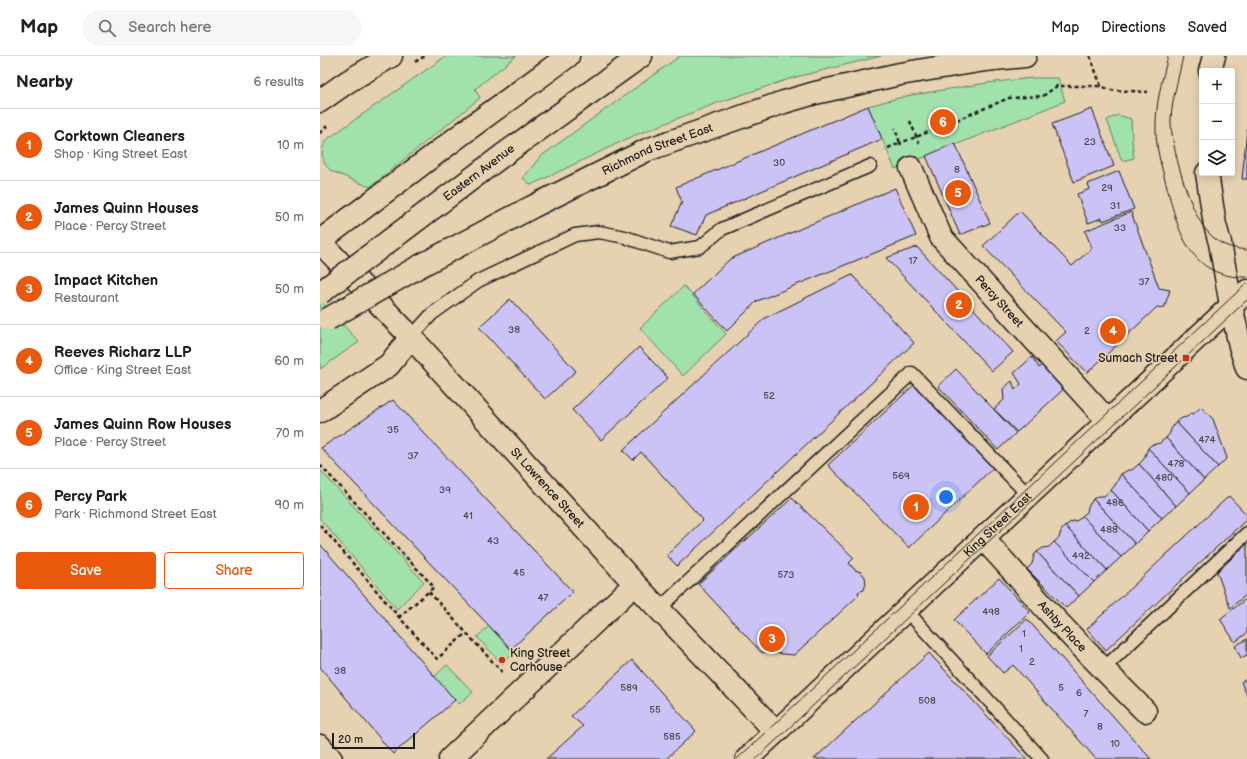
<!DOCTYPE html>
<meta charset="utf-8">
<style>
:root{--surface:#fff;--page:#f6f6f6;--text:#202124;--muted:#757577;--line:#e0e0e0;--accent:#ea580c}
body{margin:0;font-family:"Balsamiq Sans",sans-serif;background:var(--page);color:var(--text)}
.controls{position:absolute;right:12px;top:12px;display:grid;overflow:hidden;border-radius:4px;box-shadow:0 2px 10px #0003}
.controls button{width:36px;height:36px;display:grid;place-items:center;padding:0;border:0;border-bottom:1px solid var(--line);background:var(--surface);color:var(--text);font:20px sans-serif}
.scale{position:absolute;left:12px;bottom:10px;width:83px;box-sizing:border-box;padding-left:4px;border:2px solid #1c1c1c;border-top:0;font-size:11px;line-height:14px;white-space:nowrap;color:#1c1c1c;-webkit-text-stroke:3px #e6d2b1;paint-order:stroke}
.you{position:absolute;left:626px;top:441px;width:14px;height:14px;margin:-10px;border:3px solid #fff;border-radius:50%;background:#1a73e8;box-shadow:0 0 0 6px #1a73e833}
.badge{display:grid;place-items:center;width:26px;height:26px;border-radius:50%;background:var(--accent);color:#fff;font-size:13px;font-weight:700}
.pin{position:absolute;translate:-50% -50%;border:2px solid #fff;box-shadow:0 1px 4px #0006}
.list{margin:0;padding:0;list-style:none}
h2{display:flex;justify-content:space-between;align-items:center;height:52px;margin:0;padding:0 16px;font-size:17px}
h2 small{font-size:13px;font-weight:400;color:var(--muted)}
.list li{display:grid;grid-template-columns:26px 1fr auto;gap:12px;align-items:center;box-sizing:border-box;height:72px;padding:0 16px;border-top:1px solid var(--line)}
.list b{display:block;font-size:15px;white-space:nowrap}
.list p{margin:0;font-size:13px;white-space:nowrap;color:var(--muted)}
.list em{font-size:13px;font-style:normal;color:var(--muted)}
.actions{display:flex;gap:8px;padding:12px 16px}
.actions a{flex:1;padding:9px 0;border:1px solid var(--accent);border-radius:4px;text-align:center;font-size:14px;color:var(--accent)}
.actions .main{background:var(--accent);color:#fff}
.icon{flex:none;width:22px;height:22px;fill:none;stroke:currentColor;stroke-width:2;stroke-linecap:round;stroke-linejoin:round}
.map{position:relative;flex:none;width:927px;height:703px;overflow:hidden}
header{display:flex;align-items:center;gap:24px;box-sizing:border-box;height:56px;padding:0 20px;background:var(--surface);border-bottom:1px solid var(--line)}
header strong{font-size:19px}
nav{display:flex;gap:22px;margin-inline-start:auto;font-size:14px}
.search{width:280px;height:36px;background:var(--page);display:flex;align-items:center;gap:10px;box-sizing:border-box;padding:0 14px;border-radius:22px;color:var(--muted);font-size:15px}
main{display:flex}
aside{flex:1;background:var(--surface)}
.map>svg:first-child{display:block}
.green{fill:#a1e2ac;stroke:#5e7f64}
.building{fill:#cbc3f6;stroke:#1c1c1c}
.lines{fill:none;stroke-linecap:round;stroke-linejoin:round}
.service-casing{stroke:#1c1c1c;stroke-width:15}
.minor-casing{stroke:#1c1c1c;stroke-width:25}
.tertiary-casing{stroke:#1c1c1c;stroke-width:25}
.secondary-casing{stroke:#1c1c1c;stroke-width:25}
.motorway-casing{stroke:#1c1c1c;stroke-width:25}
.path{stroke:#1c1c1c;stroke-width:2.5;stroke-dasharray:4 3;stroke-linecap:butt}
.service{stroke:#e6d2b1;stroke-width:12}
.minor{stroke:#e6d2b1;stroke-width:22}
.tertiary{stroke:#e6d2b1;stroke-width:22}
.secondary{stroke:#e6d2b1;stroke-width:22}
.motorway{stroke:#e6d2b1;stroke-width:22}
.tram{stroke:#1c1c1c;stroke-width:1}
.motorway-bridge-casing{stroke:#1c1c1c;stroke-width:25;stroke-linecap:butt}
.motorway-bridge{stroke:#e6d2b1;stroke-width:22}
.poi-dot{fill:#c8321e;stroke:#e6d2b1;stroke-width:1.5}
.labels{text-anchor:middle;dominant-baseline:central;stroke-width:3.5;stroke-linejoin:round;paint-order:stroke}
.number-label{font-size:10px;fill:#484652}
.street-label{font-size:12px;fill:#1c1c1c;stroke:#e6d2b1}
.poi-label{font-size:12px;fill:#1c1c1c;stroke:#e6d2b1;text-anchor:end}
</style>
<header>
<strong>Map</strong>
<div class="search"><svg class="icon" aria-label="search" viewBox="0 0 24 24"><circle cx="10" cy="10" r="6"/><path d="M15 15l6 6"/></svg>Search here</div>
<nav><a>Map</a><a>Directions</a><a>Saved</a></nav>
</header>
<main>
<aside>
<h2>Nearby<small>6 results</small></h2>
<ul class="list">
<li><span class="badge">1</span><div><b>Corktown Cleaners</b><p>Shop · King Street East</p></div><em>10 m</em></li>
<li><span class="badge">2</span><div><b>James Quinn Houses</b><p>Place · Percy Street</p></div><em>50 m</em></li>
<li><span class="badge">3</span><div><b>Impact Kitchen</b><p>Restaurant</p></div><em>50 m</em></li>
<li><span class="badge">4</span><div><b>Reeves Richarz LLP</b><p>Office · King Street East</p></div><em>60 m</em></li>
<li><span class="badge">5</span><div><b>James Quinn Row Houses</b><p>Place · Percy Street</p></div><em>70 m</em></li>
<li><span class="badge">6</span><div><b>Percy Park</b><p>Park · Richmond Street East</p></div><em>90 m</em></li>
</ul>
<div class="actions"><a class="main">Save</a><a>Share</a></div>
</aside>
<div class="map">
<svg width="927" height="703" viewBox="0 0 927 703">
<rect width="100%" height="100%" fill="#e6d2b1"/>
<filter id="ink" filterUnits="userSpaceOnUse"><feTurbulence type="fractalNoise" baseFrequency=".025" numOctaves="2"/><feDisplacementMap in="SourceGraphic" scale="8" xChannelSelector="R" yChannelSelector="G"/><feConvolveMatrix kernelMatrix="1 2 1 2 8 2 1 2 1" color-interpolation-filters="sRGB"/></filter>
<g filter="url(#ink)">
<g class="green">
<path d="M126 0H196L155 33 160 42 50 131 11 115C1 105 0 96 6 84Z"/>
<polygon points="360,0 561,0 472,22 397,47 313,80 211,129 203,122 220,101 265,68"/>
<polygon points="712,22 738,22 745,45 575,113 548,50 586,40 667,27"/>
<polygon points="798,59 811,63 812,85 814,102 802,105 787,64"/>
<polygon points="364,230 406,278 363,320 320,272"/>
<polygon points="0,244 39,286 0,313"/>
<polygon points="0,414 104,526 77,553 0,463"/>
<polygon points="169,570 194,597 182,608 157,581"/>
<polygon points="127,609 153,636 139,648 114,621"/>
</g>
<g class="building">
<polygon points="548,50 562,83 386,159 377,179 351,170 362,146 356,131"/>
<polygon points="772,53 794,110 754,126 732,68"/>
<polygon points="927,73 927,123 922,123"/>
<polygon points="635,87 670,167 640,179 606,100"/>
<polygon points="799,115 814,153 783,165 782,162 768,167 757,138 770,133 768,128"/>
<polygon points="575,132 596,180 437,245 407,275 373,238 410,203"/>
<polygon points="700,155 752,210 772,192 765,175 811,156 839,232 850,234 844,252 837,251 767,317 736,285 746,276 663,190"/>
<polygon points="597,191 693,296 672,315 566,202"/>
<polygon points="532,219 594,287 357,510 347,499 383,464 321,396 313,404 303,394 445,262"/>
<polygon points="190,243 256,315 225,343 159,271"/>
<polygon points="319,291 348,322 281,384 252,354"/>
<polygon points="712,301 719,312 724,307 747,330 697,376 674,353 684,344 683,333 692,325 695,334 701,328 694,317"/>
<polygon points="636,313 696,377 678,394 618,330"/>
<polygon points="596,327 676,409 589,492 508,409"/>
<polygon points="73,344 253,536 191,593 1,392"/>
<polygon points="881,351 893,363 907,402 898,411 856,366 862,362 867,361 871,357 873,358"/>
<polygon points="856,366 898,411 884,424 846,382 850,377 851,373"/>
<polygon points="846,382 884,424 870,437 828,392 831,389 840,387"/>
<polygon points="828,392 870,437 856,450 819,408 824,403"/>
<polygon points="819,408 856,450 842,462 801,418 808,414 812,414"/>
<polygon points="801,418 842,462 828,475 791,434 795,429"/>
<polygon points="791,434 828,475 815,488 773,443 778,440 784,440"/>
<polygon points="909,440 927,459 927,463 786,594 767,573"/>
<polygon points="472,442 534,502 529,507 535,514 541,516 545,521 546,527 544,534 538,536 539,539 474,599 441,596 378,528"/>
<polygon points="773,443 815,488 801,501 762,460 767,456 768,451"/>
<polygon points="762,460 801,501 787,514 745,470 751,466 758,464"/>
<polygon points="745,470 787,514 774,526 734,486 739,482 741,475"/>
<polygon points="734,486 774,526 759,540 717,496 723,492 729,491"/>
<polygon points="0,488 135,644 73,698 0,611"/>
<polygon points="927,488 927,538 910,552 897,516"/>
<polygon points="717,496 759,540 746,552 707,513 712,508 714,499"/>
<polygon points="679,522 710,556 666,598 634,564"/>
<polygon points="927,542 927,577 915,586 900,563"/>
<polygon points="707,563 831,703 776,703 693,609 683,617 667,600"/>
<polygon points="927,583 927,599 921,602 915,590"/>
<polygon points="609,597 707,703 494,703"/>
<polygon points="312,604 376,675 346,703 226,703 263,670 251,660"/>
<polygon points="927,623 927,639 921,626"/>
</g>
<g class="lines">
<g class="service-casing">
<g id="service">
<polyline points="91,281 112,258 158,225 255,179 279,176 305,181 349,196 380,191 402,173 550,110"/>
<polyline points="339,553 592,317 708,439"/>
<polyline points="586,554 722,703"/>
<polyline points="783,613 927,477"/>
</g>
</g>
<g class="minor-casing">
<g id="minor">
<path id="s1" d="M591 112 621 181 788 365"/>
<path id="s2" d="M0 186 91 281 315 528 456 676"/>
<polyline points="911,249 920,290 927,312"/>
<polyline points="0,355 69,309 91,281"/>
<path id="s3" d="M663 483C685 505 705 530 727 554 758 588 792 622 825 655"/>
<polyline points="0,690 11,703"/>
<polyline points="130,703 315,528"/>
</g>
</g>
<g class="tertiary-casing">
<g id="tertiary">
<polyline points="890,15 894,0"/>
<polyline points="887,117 895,169 900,187 911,249"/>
</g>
</g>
<g class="secondary-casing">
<g id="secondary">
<path id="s4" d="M427 703 927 235"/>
</g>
</g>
<g class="motorway-casing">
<g id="motorway">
<polyline points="665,4 705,0"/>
<polyline points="0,45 27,26 71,0"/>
<polyline points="183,99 321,0"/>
<polyline points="0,185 155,68 248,0"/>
</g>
</g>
<g class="path">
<polyline points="770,0 781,30 790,34 828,36"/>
<polyline points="95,6 105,0"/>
<polyline points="590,65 599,87"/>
<polyline points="0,77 7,70"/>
<polyline points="581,89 580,87 601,79 689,42 723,40 737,30 781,30"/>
<polyline points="568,92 580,87 575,72"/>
<polyline points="0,409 114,531 79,561"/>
<polyline points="0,469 79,561 117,603 146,577"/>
<polyline points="109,536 182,616"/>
</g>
<use href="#service" class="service"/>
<use href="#minor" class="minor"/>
<use href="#tertiary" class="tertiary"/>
<use href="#secondary" class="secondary"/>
<use href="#motorway" class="motorway"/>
<g class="tram">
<path d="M848 0C842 25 835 49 836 75 836 94 842 112 847 131 858 175 870 223 927 221"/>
<path d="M863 0C859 21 852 42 851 63 850 88 870 157 887 175 899 189 909 192 927 194"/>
<polyline points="417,703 927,227"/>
<polyline points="436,703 927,244"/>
</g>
<g class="motorway-bridge-casing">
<g id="motorway-bridge">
<polyline points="0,237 183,99"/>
<path id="s5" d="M8 263 100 210 212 151 327 94 464 46 495 37 580 18 665 4"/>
</g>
</g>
<use href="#motorway-bridge" class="motorway-bridge"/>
</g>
</g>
<g class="poi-dot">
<rect x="862" y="298" width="8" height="8" rx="2"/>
<circle cx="182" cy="604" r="4"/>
</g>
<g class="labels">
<g class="number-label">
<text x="770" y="86">23</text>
<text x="459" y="107">30</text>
<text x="637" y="114">8</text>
<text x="787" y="132">29</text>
<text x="795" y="150">31</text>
<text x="800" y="172">33</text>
<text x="593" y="205">17</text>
<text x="824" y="226">37</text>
<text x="194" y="274">38</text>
<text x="767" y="275">2</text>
<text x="449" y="340">52</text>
<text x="73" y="374">35</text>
<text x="887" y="384">474</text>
<text x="93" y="400">37</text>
<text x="856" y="408">478</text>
<text x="581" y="420">569</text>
<text x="844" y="422">480</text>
<text x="125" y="434">39</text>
<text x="795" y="447">486</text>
<text x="148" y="460">41</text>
<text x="789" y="474">488</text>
<text x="173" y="485">43</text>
<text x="761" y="500">492</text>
<text x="199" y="517">45</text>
<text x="466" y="519">573</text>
<text x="223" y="542">47</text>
<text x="671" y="556">498</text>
<text x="704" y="578">1</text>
<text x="701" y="593">1</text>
<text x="712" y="606">2</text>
<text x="20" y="615">38</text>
<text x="309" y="632">589</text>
<text x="741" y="632">5</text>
<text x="759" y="637">6</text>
<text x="607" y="645">508</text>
<text x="335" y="654">55</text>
<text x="766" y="658">7</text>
<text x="780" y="671">8</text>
<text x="352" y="681">585</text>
<text x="795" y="688">10</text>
</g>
<g class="street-label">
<text stroke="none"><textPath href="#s5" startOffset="371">Richmond Street East</textPath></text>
<text transform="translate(159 117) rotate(-37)">Eastern Avenue</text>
<text stroke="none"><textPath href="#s1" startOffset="162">Percy Street</textPath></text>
<text stroke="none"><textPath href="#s2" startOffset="335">St Lawrence Street</textPath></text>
<text stroke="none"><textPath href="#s4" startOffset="343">King Street East</textPath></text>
<text stroke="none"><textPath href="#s3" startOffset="118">Ashby Place</textPath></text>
</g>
<g class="poi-label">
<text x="858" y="302">Sumach Street</text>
<text x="190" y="597" text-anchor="start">King Street<tspan x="190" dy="14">Carhouse</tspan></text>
</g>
</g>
</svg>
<div class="controls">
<button>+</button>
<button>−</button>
<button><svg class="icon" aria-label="layers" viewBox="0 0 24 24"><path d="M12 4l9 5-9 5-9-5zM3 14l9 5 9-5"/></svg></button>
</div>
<div class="scale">20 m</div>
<div class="you"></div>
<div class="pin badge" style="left:596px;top:451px">1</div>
<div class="pin badge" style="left:639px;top:249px">2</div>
<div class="pin badge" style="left:452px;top:583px">3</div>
<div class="pin badge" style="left:793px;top:275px">4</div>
<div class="pin badge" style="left:638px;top:137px">5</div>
<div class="pin badge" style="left:623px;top:66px">6</div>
</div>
</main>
